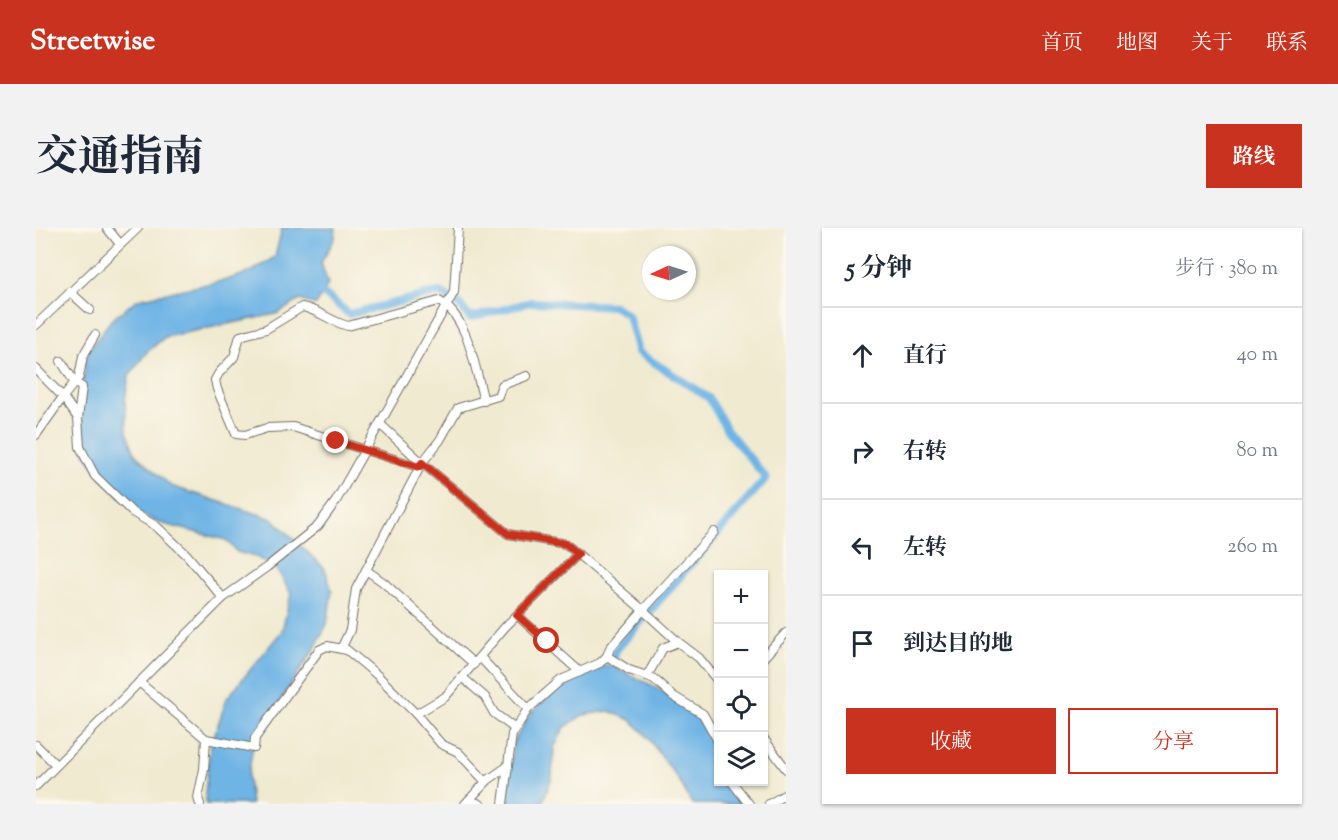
<!DOCTYPE html>
<html lang="zh">
<meta charset="utf-8">
<style>
:root{--surface:#fff;--page:#f2f2f3;--text:#1f2937;--muted:#747a83;--line:#e0e1e3;--accent:#c8321e}
body{margin:0;font-family:"Sorts Mill Goudy","Noto Serif SC",serif;background:var(--page);color:var(--text)}
.controls{position:absolute;right:18px;bottom:18px;display:grid;overflow:hidden;border-radius:0px;box-shadow:0 2px 4px #0004}
.controls button{width:54px;height:54px;display:grid;place-items:center;padding:0;border:0;border-bottom:2px solid var(--line);background:var(--surface);color:var(--text);font:30px sans-serif}
.compass{position:absolute;left:606px;top:18px;width:54px;height:54px;border-radius:50%;background:var(--surface);box-shadow:0 2px 4px #0004;rotate:266deg}
.stop{position:absolute;width:18px;height:18px;margin:-14px;border:4px solid #c8321e;border-radius:50%;background:#fff}
.stop.end{background:#c8321e;border-color:#fff;box-shadow:0 2px 6px #0008}
.list{margin:0;padding:0;list-style:none}
h2{display:flex;justify-content:space-between;align-items:center;height:78px;margin:0;padding:0 24px;font-size:26px}
h2 small{font-size:20px;font-weight:400;color:var(--muted)}
.list li{display:grid;grid-template-columns:39px 1fr auto;gap:18px;align-items:center;box-sizing:border-box;height:96px;padding:0 24px;border-top:2px solid var(--line)}
.list b{display:block;font-size:22px;white-space:nowrap}
.list em{font-size:20px;font-style:normal;color:var(--muted)}
.actions{display:flex;gap:12px;padding:18px 24px}
.actions a{flex:1;padding:14px 0;border:2px solid var(--accent);border-radius:0px;text-align:center;font-size:21px;color:var(--accent)}
.actions .main{background:var(--accent);color:#fff}
.icon{flex:none;width:33px;height:33px;fill:none;stroke:currentColor;stroke-width:2;stroke-linecap:round;stroke-linejoin:round}
.map{position:relative;flex:none;width:750px;height:576px;overflow:hidden;border-radius:0px}
header{display:flex;align-items:center;gap:36px;box-sizing:border-box;height:84px;padding:0 30px;background:var(--accent);color:#fff}
header strong{font-size:28px}
nav{display:flex;gap:33px;margin-inline-start:auto;font-size:21px}
.intro{display:flex;align-items:center;justify-content:space-between;box-sizing:border-box;height:144px;padding:0 36px}
h1{margin:0;font-size:42px}
.button{padding:15px 27px;border-radius:0px;background:var(--accent);color:#fff;font-size:21px;font-weight:700}
main{display:flex;gap:36px;padding:0 36px}
aside{flex:1;background:var(--surface);border-radius:0px;box-shadow:0 2px 4px #0004}
.map>svg:first-child{display:block}
.water{fill:#6eb4e5;stroke:#4c7088;stroke-width:1.5}
.lines{fill:none;stroke-linecap:round;stroke-linejoin:round}
.canal{stroke:#6eb4e5;stroke-width:8}
.street-casing{stroke:#706e65;stroke-width:10}
.street{stroke:#fff;stroke-width:8}
.route{stroke:#c8321e;stroke-width:8}
</style>
<header>
<strong>Streetwise</strong>
<nav><a>首页</a><a>地图</a><a>关于</a><a>联系</a></nav>
</header>
<div class="intro"><h1>交通指南</h1><a class="button">路线</a></div>
<main>
<div class="map">
<svg width="750" height="576" viewBox="0 0 750 576">
<rect width="100%" height="100%" fill="#fbf7ec"/>
<filter id="ink" filterUnits="userSpaceOnUse"><feTurbulence type="fractalNoise" baseFrequency=".0167" numOctaves="2"/><feDisplacementMap in="SourceGraphic" scale="12" xChannelSelector="R" yChannelSelector="G"/><feConvolveMatrix kernelMatrix="1 2 1 2 8 2 1 2 1" color-interpolation-filters="sRGB"/></filter>
<filter id="wash" filterUnits="userSpaceOnUse"><feTurbulence type="fractalNoise" baseFrequency=".008" numOctaves="4" result="noise"/><feDisplacementMap in="SourceGraphic" scale="24" xChannelSelector="R" yChannelSelector="G"/><feGaussianBlur stdDeviation="1.35" result="paint"/><feColorMatrix in="noise" values="0 0 0 0 0 0 0 0 0 0 0 0 0 0 0 0 0 1.4 0 .05"/><feComposite in="paint" operator="in"/></filter>
<g filter="url(#wash)">
<rect width="100%" height="100%" fill="#f0ead0"/>
<g class="water">
<path d="M246 0H300L299 10 285 35 292 56 280 77 264 72 240 86 129 109 110 125 93 148 89 173 91 204 99 226 135 258 237 291 289 341 296 363 291 396 278 422 218 511 212 549 215 576H170L169 565 174 520 191 470 246 403 255 366 240 340 220 329 201 324 190 312 124 295 102 285 66 251 48 222 46 199 47 190 44 182C49 173 49 162 42 155L44 151H48L50 126 75 92 102 71 190 52 215 44 239 29Z"/>
<path d="M570 437C602 449 667 478 679 512 683 524 682 541 682 554H691L708 576H656L644 554 610 507 595 492 573 483 547 487 528 500 518 520 516 549 506 576H471L477 515 494 486 527 455Z"/>
</g>
<g class="lines">
<polyline class="canal" points="280,59 313,86 403,64 424,77 434,90 495,74 578,78 592,87 602,124 673,170 691,202 730,250 579,423 577,450"/>
</g>
</g>
<g filter="url(#ink)">
<g class="lines">
<g class="street-casing">
<g id="street">
<polyline points="71,0 84,16"/>
<polyline points="34,64 54,82"/>
<polyline points="0,97 102,0"/>
<polyline points="25,133 39,155 46,159 42,190"/>
<polyline points="0,141 27,169 43,149 47,128 59,107"/>
<polyline points="344,196 386,235 472,306 530,316 607,382 678,304"/>
<polyline points="0,207 27,169 42,190 44,219 59,248 96,284 120,298 151,327 187,370"/>
<path d="M383 239 257 199 231 200 209 207 200 206 181 161 179 152 183 145 198 129 204 108 230 101 266 79C283 82 295 94 312 98L403 73C433 89 439 142 448 173"/>
<polyline points="330,342 347,354 438,436"/>
<polyline points="481,387 544,444"/>
<polyline points="305,421 314,402 320,361 386,235 404,212 422,180 462,168 466,157 491,148"/>
<polyline points="571,428 574,420 607,382 642,414"/>
<polyline points="444,429 492,481"/>
<polyline points="728,429 750,405"/>
<polyline points="611,448 618,451 637,468 667,486 682,513"/>
<polyline points="426,449 449,469 458,485 479,501"/>
<polyline points="103,454 170,511 218,520 219,510 283,422 291,418 311,422 341,447 380,486 409,469 469,399 542,326"/>
<polyline points="380,486 405,516 422,524 450,554"/>
<polyline points="728,511 750,541"/>
<polyline points="0,517 20,537"/>
<polyline points="696,554 713,576"/>
<polyline points="0,558 187,370 231,339 282,298 300,273 418,64 422,0"/>
<polyline points="433,572 444,576"/>
<polyline points="164,576 162,570 168,541 170,511"/>
<polyline points="429,576 452,552 472,538"/>
<polyline points="467,576 476,506 492,481 525,452 564,435 571,428 593,442 611,448 627,420 642,414 663,430 682,453"/>
<polyline points="733,576 750,566"/>
</g>
</g>
<use href="#street" class="street"/>
</g>
</g>
<g class="lines" filter="url(#ink)">
<polyline class="route" points="300,213 383,239 386,235 472,306 530,316 542,326 481,387 511,413"/>
</g>
</svg>
<div class="controls">
<button>+</button>
<button>−</button>
<button><svg class="icon" aria-label="locate" viewBox="0 0 24 24"><circle cx="12" cy="12" r="6"/><path d="M12 2v4M12 18v4M2 12h4M18 12h4"/></svg></button>
<button><svg class="icon" aria-label="layers" viewBox="0 0 24 24"><path d="M12 4l9 5-9 5-9-5zM3 14l9 5 9-5"/></svg></button>
</div>
<svg class="compass" viewBox="-18 -18 36 36"><path d="M0-13l5 13h-10z" fill="#e53935"/><path d="M0 13l5-13h-10z" fill="#747a83"/></svg>
<div class="stop" style="left:511px;top:413px"></div>
<div class="stop end" style="left:300px;top:213px"></div>
</div>
<aside>
<h2>5 分钟<small>步行 · 380 m</small></h2>
<ul class="list">
<li><svg class="icon" aria-label="ahead" viewBox="0 0 24 24"><path d="M12 20V5M6 11l6-6 6 6"/></svg><div><b>直行</b></div><em>40 m</em></li>
<li><svg class="icon" aria-label="right" viewBox="0 0 24 24"><path d="M7 20v-9h11M14 6l5 5-5 5"/></svg><div><b>右转</b></div><em>80 m</em></li>
<li><svg class="icon" aria-label="left" viewBox="0 0 24 24"><path d="M17 20v-9H6M10 6l-5 5 5 5"/></svg><div><b>左转</b></div><em>260 m</em></li>
<li><svg class="icon" aria-label="arrive" viewBox="0 0 24 24"><path d="M6 21V4h12l-3 4 3 4H6"/></svg><div><b>到达目的地</b></div></li>
</ul>
<div class="actions"><a class="main">收藏</a><a>分享</a></div>
</aside>
</main>
